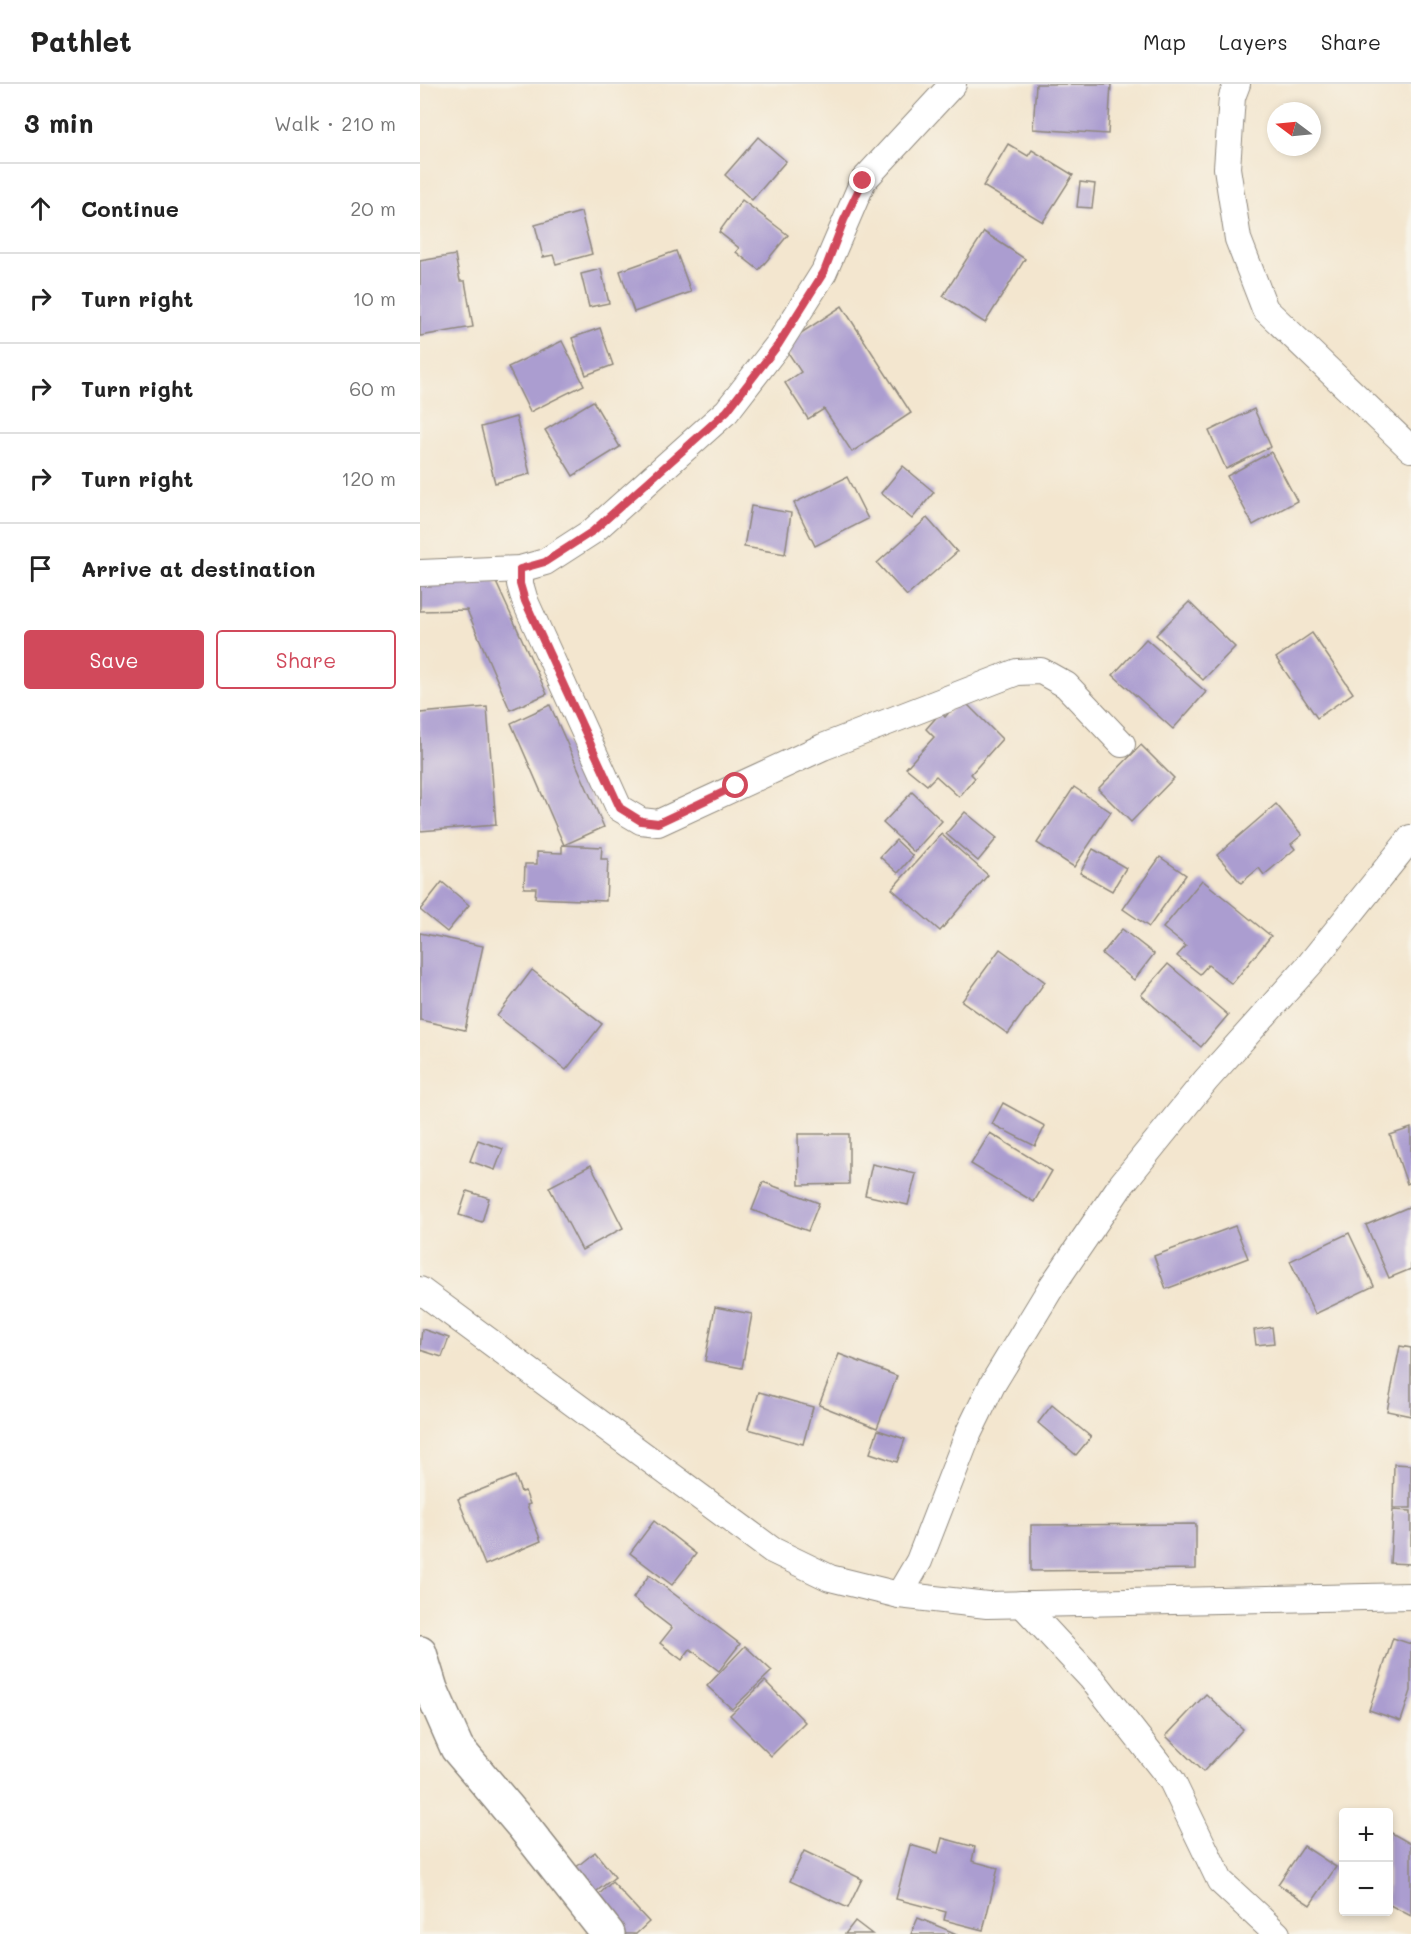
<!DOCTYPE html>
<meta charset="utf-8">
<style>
:root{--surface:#fff;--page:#f2f2f2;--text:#222;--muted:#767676;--line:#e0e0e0;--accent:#d1495b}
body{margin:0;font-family:Mali,sans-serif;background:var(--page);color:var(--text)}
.controls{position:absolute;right:18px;bottom:18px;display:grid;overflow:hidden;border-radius:6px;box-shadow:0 3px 9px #0003}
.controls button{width:54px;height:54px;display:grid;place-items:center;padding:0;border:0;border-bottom:2px solid var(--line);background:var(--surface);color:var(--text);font:30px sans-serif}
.compass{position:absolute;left:847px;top:18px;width:54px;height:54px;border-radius:50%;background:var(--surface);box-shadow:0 3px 9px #0003;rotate:286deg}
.stop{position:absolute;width:18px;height:18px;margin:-14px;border:4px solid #d1495b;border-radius:50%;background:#fff}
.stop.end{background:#d1495b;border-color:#fff;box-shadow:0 2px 6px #0008}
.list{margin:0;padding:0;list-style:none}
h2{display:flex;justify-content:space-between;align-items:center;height:78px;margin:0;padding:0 24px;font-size:26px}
h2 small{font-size:20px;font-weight:400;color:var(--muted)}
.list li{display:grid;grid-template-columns:39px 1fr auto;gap:18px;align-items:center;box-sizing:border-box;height:90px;padding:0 24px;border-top:2px solid var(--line)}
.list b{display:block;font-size:22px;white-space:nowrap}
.list em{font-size:20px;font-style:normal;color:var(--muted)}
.actions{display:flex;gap:12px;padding:18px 24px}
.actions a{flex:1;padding:14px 0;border:2px solid var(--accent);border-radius:6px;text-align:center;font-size:21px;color:var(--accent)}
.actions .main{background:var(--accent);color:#fff}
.icon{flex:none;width:33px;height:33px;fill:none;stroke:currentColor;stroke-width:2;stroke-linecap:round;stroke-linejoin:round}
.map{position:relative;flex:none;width:991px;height:1850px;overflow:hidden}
header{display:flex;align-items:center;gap:36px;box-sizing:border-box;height:84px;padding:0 30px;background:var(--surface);border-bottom:2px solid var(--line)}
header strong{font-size:28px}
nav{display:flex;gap:33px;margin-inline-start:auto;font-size:21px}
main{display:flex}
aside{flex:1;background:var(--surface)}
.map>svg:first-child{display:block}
.building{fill:#ab9dd0}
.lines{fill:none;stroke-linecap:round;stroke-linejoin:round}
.street-casing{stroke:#8f887d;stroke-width:28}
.secondary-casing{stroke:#8f887d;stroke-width:36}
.street{stroke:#fff;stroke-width:26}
.secondary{stroke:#fff;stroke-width:33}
.route{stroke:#d1495b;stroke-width:8}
</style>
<header>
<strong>Pathlet</strong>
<nav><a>Map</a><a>Layers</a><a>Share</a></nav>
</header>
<main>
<aside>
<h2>3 min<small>Walk · 210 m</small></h2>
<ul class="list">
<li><svg class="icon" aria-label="ahead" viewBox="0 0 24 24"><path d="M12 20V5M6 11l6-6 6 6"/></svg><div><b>Continue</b></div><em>20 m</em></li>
<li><svg class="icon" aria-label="right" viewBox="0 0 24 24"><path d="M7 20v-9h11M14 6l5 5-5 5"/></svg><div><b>Turn right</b></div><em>10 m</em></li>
<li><svg class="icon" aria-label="right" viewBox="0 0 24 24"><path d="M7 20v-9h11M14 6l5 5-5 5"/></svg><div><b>Turn right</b></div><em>60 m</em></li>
<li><svg class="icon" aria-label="right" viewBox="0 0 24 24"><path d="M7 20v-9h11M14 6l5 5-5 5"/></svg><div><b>Turn right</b></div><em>120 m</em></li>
<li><svg class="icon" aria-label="arrive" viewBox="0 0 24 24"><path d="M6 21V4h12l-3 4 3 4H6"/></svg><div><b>Arrive at destination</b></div></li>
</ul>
<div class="actions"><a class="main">Save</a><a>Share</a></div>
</aside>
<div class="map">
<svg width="991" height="1850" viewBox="0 0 991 1850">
<rect width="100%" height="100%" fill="#f7f3e8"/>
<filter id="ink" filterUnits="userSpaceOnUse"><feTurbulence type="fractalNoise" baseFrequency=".0167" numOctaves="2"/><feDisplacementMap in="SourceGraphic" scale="12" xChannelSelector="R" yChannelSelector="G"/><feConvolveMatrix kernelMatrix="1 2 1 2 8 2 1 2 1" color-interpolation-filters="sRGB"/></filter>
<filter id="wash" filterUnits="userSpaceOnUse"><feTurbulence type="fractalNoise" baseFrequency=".008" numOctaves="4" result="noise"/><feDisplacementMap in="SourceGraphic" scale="24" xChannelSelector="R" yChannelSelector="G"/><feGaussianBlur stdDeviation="1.35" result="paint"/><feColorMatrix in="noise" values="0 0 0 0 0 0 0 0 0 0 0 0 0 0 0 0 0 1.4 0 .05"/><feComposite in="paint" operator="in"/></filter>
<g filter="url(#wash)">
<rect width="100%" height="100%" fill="#f3e6cf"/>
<g id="blocks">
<g class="building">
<polygon points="616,0 691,0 688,50 613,45"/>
<polygon points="338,53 366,77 332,116 305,91"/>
<polygon points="588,60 608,72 612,66 653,91 623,138 563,102"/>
<polygon points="660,98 675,100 672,124 657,123"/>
<polygon points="322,116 368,151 339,186 316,168 319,164 299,148"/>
<polygon points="161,128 172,170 136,180 133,171 123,173 115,141"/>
<polygon points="564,148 605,175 565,239 523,212"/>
<polygon points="256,167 271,208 214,228 200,187"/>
<polygon points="35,171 40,197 45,197 53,243 0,252 0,177"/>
<polygon points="181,185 189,219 169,223 161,190"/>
<polygon points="422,222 491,329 432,368 404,325 388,335 365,299 381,288 363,261"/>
<polygon points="180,244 193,281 166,291 152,254"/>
<polygon points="142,257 164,301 110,328 88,283"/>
<polygon points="173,317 200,363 153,392 125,346"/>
<polygon points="834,325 851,363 806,385 789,347"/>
<polygon points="96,333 110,390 75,399 61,343"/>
<polygon points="851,368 877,417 833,441 807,392"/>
<polygon points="483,382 514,408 492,435 461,409"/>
<polygon points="427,393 448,435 395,462 374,419"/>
<polygon points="331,422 371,429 365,470 324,463"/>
<polygon points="507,434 537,468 487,512 457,479"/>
<polygon points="0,496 75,496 127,610 90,626 47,526 0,527"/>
<polygon points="769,518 815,563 783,596 736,551"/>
<polygon points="892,549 933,609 897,634 856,574"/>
<polygon points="726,555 786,608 753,645 693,591"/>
<polygon points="541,614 582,655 551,690 555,694 539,713 516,692 507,701 486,684 514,653 506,645 521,628 525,633"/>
<polygon points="130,621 184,743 144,761 91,639"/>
<polygon points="67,623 76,741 0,747 0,629"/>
<polygon points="721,661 754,694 711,738 678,705"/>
<polygon points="654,703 691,728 654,783 617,759"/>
<polygon points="492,708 522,737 494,768 463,739"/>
<polygon points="856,720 882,751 871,760 875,765 844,791 839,784 821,799 797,771"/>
<polygon points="545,728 577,754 558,777 526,750"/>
<polygon points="521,750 568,791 520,847 472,805"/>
<polygon points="476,756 493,772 478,789 460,773"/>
<polygon points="142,761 182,763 181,775 188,775 186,817 115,814 116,804 104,804 105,780 117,780 117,768 142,769"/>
<polygon points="673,765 706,784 692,807 660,789"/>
<polygon points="740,773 766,791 729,843 703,825"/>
<polygon points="782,796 851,852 812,900 788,881 780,890 757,872 766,862 743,844"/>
<polygon points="22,798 49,821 27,848 0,826"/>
<polygon points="702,845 734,870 714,896 682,870"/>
<polygon points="0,849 63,862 45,946 0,936"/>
<polygon points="580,865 625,898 588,950 542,917"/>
<polygon points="748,880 808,931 781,963 721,911"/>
<polygon points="112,886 182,940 146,986 77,932"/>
<polygon points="583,1019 625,1042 615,1062 572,1040"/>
<polygon points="991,1044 991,1098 987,1100 970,1051"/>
<polygon points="570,1049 632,1087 614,1118 551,1080"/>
<polygon points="378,1050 429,1050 429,1100 379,1101"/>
<polygon points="58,1056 83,1065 75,1086 50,1077"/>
<polygon points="452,1080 496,1090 488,1121 445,1111"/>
<polygon points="171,1081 203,1144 162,1166 129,1103"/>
<polygon points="343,1098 399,1119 388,1147 332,1126"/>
<polygon points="47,1107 69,1114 62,1138 39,1131"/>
<polygon points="991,1122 991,1185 969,1194 946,1141"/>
<polygon points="815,1142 828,1174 746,1205 734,1172"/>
<polygon points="929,1149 954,1202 895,1230 870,1177"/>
<polygon points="295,1223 332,1230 322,1284 285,1277"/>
<polygon points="852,1243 854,1259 836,1261 834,1246"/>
<polygon points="2,1245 29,1254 22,1273 0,1266"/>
<polygon points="980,1262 991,1264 991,1332 967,1327"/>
<polygon points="419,1270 477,1292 457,1344 399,1321"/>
<polygon points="339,1308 393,1323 383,1360 328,1345"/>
<polygon points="632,1321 671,1353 656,1371 618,1339"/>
<polygon points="458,1346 485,1355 477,1378 450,1369"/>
<polygon points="974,1380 991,1381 991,1424 973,1424"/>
<polygon points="95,1392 101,1408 105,1407 110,1420 107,1421 121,1457 65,1481 38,1415"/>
<polygon points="973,1426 991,1427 991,1480 970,1479"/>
<polygon points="234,1437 276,1470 252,1501 210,1469"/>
<polygon points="776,1440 776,1485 611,1487 611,1441"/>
<polygon points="229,1491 320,1560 299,1587 270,1565 262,1576 240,1559 252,1544 213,1514"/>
<polygon points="973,1554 991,1560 991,1607 981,1637 949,1626"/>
<polygon points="325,1562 352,1587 312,1625 287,1602"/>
<polygon points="345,1597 385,1638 351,1672 310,1631"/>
<polygon points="786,1610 823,1645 783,1688 746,1652"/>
<polygon points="968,1747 991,1760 991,1832 968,1820"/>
<polygon points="522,1754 555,1763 552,1777 578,1784 563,1846 524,1836 526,1828 476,1815 490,1761 518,1769"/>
<polygon points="884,1762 916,1783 890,1821 858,1800"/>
<polygon points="384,1767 442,1795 428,1824 370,1797"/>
<polygon points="175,1768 195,1793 169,1813 149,1789"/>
<polygon points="192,1798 229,1838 216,1850 204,1850 173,1816"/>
<polygon points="498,1834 537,1850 491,1850"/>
<polygon points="435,1837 452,1850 425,1850"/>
</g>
</g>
</g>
<g filter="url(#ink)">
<use href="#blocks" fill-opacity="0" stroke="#8f887d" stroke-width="1.5"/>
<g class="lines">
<g class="street-casing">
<g id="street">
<polyline points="817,0 812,13 807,84 818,155 845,225 991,365"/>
<polyline points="100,485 100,500 105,517 199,724 221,737 238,739 403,663 597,588 621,587 646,601 702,660"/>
<polyline points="0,489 100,485 125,478 173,447 307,327 358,261 404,188 443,97 533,0"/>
<polyline points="0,1206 352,1466 410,1494 479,1511 567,1521 991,1512"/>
<polyline points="479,1511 499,1477 549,1348 572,1301 632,1202 701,1101 786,996 890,880 991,754"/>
<polyline points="602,1520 672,1595 752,1697 800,1797 857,1850"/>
</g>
</g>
<g class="secondary-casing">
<polyline id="secondary" points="0,1569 11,1605 37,1664 103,1742 188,1850"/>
</g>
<use href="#street" class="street"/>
<use href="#secondary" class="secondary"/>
</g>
</g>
<g class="lines" filter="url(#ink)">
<polyline class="route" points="316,702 238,739 221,737 200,724 105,517 100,500 100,485 125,478 173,447 307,327 358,261 404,188 424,136 443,97"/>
</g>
</svg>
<div class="controls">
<button>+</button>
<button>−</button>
</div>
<svg class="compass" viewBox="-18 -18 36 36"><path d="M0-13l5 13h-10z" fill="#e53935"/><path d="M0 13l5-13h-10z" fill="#767676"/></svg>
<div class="stop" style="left:316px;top:702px"></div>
<div class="stop end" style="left:443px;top:97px"></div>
</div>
</main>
